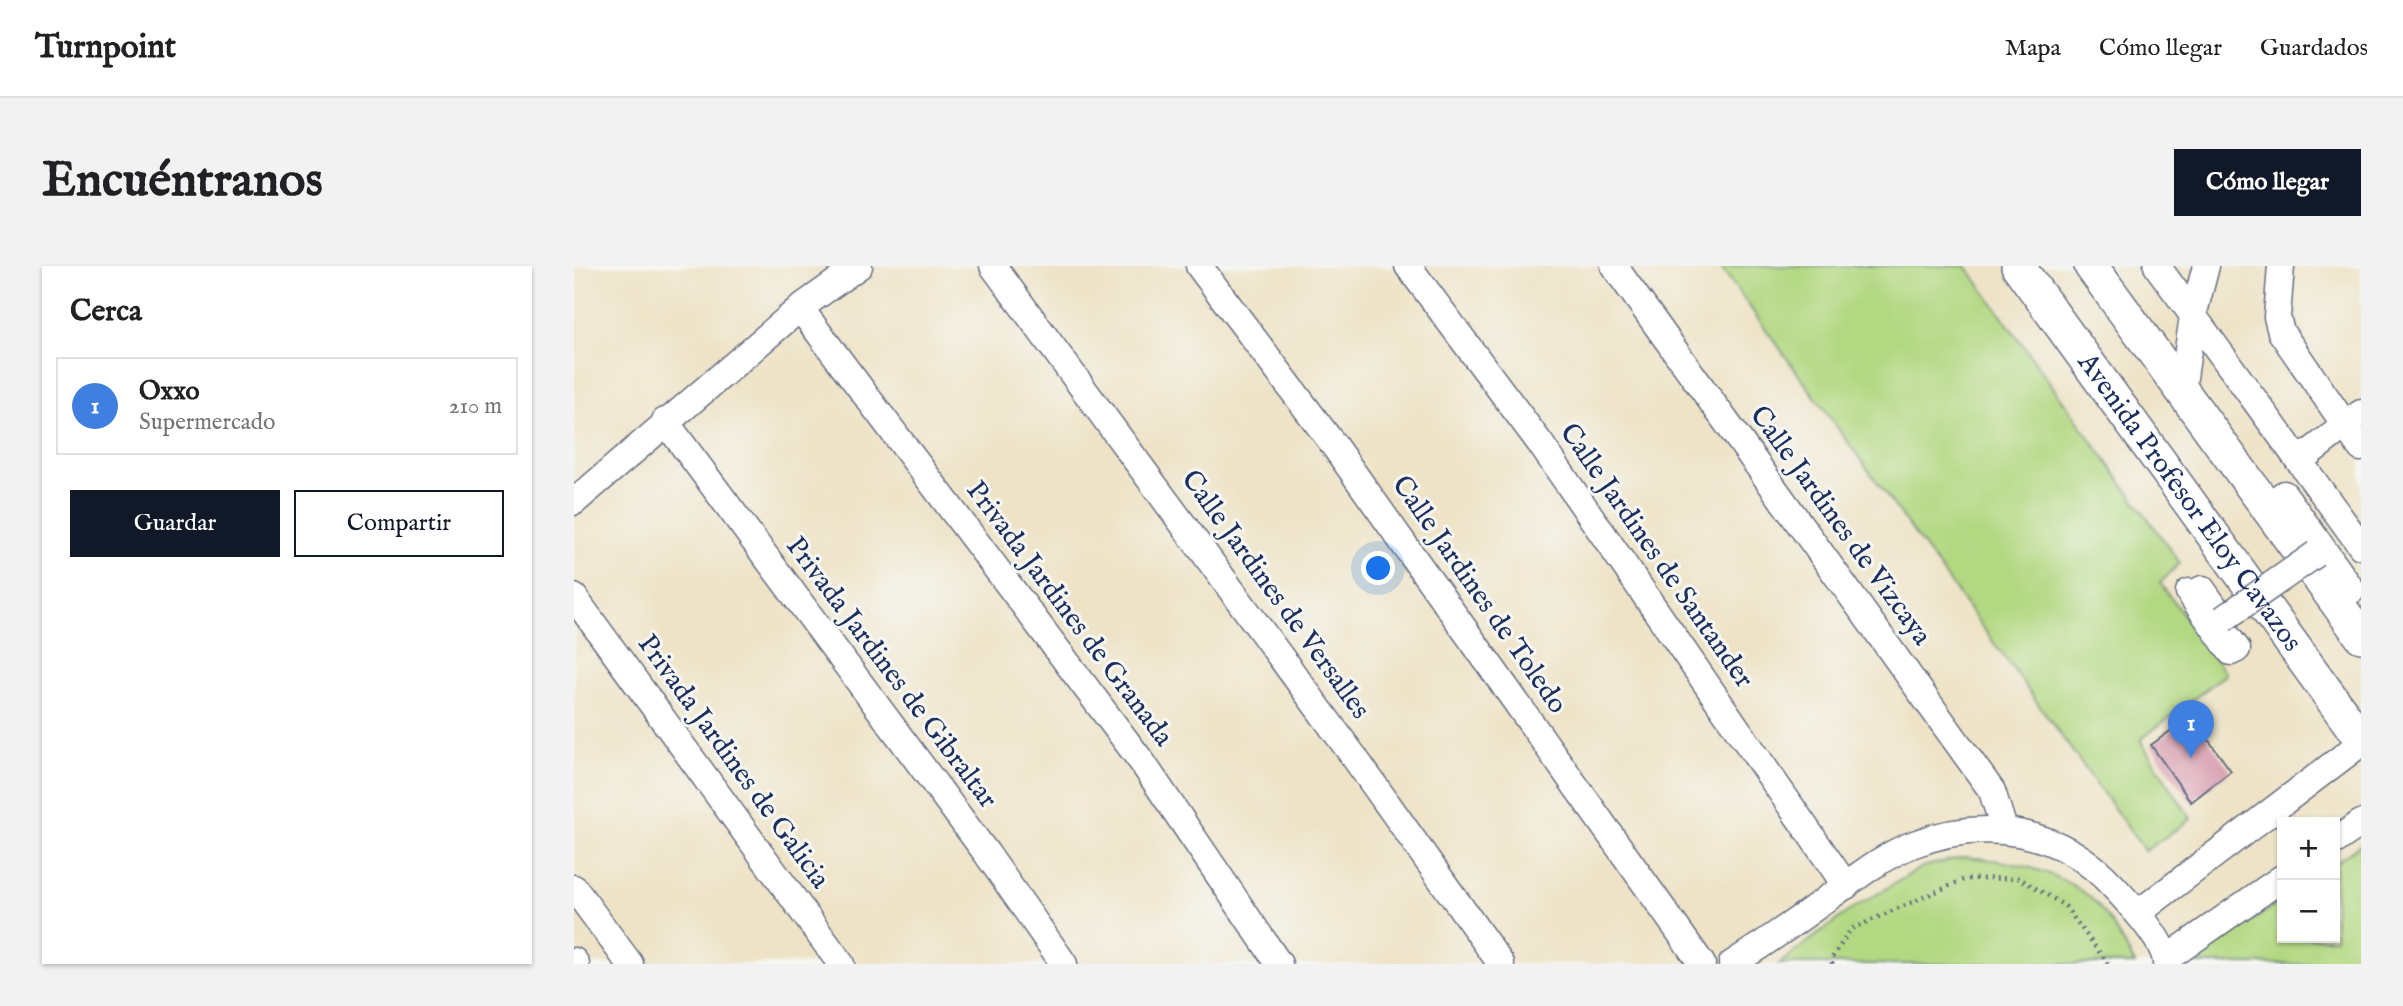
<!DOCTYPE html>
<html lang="es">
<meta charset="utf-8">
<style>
:root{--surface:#fff;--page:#f2f2f2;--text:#202124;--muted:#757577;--line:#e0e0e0;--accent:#111827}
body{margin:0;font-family:"IM FELL English",serif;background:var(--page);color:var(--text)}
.controls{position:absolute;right:21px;bottom:21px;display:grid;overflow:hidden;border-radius:0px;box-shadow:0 2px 5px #0004}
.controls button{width:63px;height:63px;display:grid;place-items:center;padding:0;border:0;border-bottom:2px solid var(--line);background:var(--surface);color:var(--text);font:35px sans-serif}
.you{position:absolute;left:805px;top:303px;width:24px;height:24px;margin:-18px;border:5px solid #fff;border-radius:50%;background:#1a73e8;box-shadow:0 0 0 10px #1a73e833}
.badge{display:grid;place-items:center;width:46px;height:46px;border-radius:50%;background:var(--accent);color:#fff;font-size:23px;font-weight:700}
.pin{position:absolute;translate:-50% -58px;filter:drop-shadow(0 2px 4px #0008)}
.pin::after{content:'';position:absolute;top:37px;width:24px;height:21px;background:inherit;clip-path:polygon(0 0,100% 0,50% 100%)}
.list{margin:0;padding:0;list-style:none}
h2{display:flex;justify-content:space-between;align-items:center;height:91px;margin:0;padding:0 28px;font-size:30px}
h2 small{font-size:23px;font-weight:400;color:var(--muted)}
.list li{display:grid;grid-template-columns:46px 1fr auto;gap:21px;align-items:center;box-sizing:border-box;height:98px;margin:0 14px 14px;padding:0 14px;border:2px solid var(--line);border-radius:0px}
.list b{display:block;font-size:26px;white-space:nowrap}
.list p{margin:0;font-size:23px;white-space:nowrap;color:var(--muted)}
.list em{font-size:23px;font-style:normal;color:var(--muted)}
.actions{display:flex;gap:14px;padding:21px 28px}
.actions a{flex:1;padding:16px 0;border:2px solid var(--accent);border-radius:0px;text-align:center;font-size:24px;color:var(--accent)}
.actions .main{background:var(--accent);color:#fff}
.map{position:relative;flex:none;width:1787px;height:698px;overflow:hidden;border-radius:0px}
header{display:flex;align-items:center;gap:42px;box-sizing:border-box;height:98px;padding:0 35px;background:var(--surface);border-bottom:2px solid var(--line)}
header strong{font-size:33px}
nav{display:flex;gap:38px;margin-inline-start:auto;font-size:24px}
.intro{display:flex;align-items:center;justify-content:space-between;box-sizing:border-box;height:168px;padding:0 42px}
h1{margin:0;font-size:49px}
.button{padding:18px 32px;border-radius:0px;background:var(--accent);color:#fff;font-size:24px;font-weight:700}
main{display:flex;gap:42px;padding:0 42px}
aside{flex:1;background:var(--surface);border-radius:0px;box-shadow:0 2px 5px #0004}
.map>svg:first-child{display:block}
.green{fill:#b2d881;stroke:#668470;stroke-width:2}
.building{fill:#dba5b6}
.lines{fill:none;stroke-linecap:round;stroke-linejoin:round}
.minor-casing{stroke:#656e82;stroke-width:29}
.major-casing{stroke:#656e82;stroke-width:36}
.path{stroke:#656e82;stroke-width:4.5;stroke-dasharray:2 5;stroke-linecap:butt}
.minor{stroke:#fff;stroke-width:26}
.major{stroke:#fff;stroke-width:33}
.minor-bridge-casing{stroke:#656e82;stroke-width:29;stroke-linecap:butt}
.minor-bridge{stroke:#fff;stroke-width:26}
.labels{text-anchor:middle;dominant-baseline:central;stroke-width:6;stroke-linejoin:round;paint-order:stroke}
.street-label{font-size:28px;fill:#1b2f5e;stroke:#f6f6f2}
</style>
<header>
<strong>Turnpoint</strong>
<nav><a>Mapa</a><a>Cómo llegar</a><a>Guardados</a></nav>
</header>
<div class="intro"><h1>Encuéntranos</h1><a class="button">Cómo llegar</a></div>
<main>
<aside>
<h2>Cerca<small></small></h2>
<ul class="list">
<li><span class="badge" style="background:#3f7fe0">1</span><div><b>Oxxo</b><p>Supermercado</p></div><em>210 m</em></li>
</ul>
<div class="actions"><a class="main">Guardar</a><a>Compartir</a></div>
</aside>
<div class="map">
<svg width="1787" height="698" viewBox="0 0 1787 698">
<rect width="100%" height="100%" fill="#f6f6f2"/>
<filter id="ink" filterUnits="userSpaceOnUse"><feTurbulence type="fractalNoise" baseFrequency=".0143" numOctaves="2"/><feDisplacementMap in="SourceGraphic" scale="14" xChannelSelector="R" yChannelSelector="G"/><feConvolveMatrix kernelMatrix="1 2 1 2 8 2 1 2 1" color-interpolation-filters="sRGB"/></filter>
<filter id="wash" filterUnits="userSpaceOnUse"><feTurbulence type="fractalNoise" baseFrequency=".00686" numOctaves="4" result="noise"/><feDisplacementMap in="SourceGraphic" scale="28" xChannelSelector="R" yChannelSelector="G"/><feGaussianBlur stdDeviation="1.57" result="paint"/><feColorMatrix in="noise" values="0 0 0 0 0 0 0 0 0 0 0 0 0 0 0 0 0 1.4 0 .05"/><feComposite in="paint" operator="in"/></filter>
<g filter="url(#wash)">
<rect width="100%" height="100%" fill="#eee3c6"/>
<g class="green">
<polygon points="1146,0 1392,0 1606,297 1586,317 1652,408 1566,474 1617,553 1571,585"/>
<polygon points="1787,578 1787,698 1623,698 1621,695 1708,634 1708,672 1761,672 1761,597"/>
<path d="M1390 591C1433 594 1476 602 1512 628 1533 644 1548 676 1561 698H1205L1272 647 1348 601Z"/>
</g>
<g id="blocks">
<polygon class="building" points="1617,450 1657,505 1617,536 1577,479"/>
</g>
</g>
<g filter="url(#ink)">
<use href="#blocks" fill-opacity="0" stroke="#656e82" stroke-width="2"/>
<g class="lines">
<g class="minor-casing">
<g id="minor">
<polyline points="419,0 778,488 927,698"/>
<polyline points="625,0 756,174 1128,698"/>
<polyline points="834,0 966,177 1272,620"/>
<polyline points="1040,0 1418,525 1430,563"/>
<polyline points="1583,0 1787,280"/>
<polyline points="1707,0 1703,51 1707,66 1787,182"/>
<polyline points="226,42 568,496 705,698"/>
<polyline points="1608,125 1619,50 1632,0"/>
<polyline points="91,155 413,588 490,698"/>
<polyline points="1725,195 1787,147"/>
<polyline points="0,236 226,42 285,0"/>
<polyline points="1722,260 1703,233 1710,228 1778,324 1773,327 1755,301"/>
<polyline points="1615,326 1657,386 1663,383 1621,327 1628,323 1649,353"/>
<polyline points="0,331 267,698"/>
<polyline points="1761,575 1787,557"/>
<polyline points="0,622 56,698"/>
<polyline points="1564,647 1787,477"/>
<polyline points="1592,693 1708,612"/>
<polyline points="0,695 2,698"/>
<path d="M1158 698C1191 677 1223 655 1254 632 1281 613 1308 590 1340 578 1411 551 1487 563 1539 620 1554 636 1592 676 1592 698"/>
</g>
</g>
<g class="major-casing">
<g id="major">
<path id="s1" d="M1444 0 1787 473"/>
<polyline points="1517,0 1787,370"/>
</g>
</g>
<polyline class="path" points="1258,698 1258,692 1277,663 1391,613 1445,612 1491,640 1534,698"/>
<use href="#minor" class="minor"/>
<use href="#major" class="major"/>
<g class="minor-bridge-casing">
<polyline id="minor-bridge" points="1649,353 1742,288"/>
</g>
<use href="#minor-bridge" class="minor-bridge"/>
</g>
</g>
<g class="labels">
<g class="street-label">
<text stroke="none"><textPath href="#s1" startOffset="292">Avenida Profesor Eloy Cavazos</textPath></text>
<text transform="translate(1266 260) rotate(54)">Calle Jardines de Vizcaya</text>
<text transform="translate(1082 290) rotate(55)">Calle Jardines de Santander</text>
<text transform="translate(701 329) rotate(54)">Calle Jardines de Versalles</text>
<text transform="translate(905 329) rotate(55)">Calle Jardines de Toledo</text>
<text transform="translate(495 348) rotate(53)">Privada Jardines de Granada</text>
<text transform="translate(317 407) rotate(53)">Privada Jardines de Gibraltar</text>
<text transform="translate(159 496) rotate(54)">Privada Jardines de Galicia</text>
</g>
</g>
</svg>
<div class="controls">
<button>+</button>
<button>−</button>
</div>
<div class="you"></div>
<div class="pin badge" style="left:1617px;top:492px;background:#3f7fe0">1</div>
</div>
</main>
